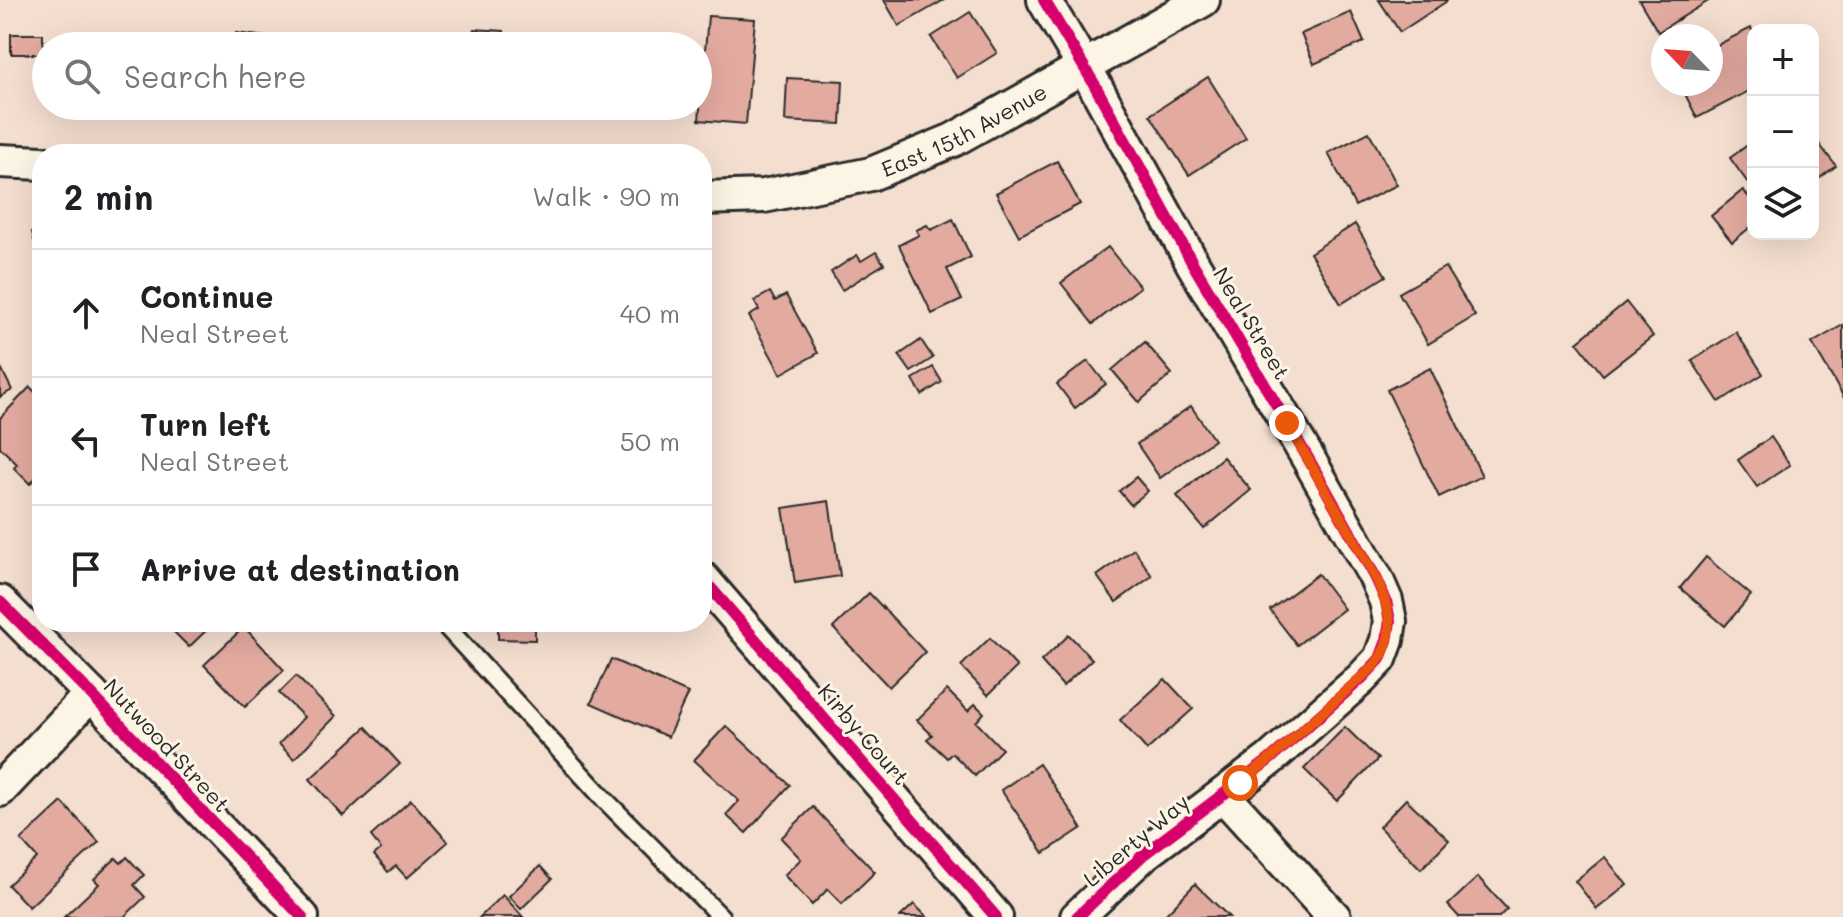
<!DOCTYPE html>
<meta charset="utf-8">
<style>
:root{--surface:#fff;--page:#f6f6f6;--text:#202124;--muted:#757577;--line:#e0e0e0}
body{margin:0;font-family:Mali,sans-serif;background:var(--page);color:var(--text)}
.controls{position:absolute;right:24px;top:24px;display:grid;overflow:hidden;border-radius:16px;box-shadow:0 8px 32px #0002}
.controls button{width:72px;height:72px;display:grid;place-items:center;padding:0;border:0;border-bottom:2px solid var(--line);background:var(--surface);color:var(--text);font:40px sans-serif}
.compass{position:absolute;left:1651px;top:24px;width:72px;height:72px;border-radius:50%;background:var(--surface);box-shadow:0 8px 32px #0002;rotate:295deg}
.stop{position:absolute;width:24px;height:24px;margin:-18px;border:6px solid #ea580c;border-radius:50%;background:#fff}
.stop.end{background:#ea580c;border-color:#fff;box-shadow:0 2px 8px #0008}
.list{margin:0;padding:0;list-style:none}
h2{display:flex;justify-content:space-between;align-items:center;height:104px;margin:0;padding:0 32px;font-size:34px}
h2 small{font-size:26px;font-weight:400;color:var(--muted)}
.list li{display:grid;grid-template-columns:52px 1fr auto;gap:24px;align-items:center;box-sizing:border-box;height:128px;padding:0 32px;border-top:2px solid var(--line)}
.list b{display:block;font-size:30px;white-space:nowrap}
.list p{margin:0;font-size:26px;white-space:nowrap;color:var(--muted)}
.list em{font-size:26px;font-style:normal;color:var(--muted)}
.icon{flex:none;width:44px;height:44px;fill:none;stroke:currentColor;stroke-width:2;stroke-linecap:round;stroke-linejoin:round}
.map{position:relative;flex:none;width:1843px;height:917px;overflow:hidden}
.search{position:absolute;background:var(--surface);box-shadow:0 8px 32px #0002;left:32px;top:32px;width:680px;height:88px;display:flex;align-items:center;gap:20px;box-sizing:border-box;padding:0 28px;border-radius:44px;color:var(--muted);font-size:30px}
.panel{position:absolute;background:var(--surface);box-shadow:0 8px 32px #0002;left:32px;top:144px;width:680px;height:488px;border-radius:32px}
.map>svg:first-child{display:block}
.building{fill:#e3aaa0;stroke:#2b2b2b;stroke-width:2}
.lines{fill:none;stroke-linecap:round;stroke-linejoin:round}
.lane-casing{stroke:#2b2b2b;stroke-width:22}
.street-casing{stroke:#2b2b2b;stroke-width:38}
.lane{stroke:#fcf5e5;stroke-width:16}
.street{stroke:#fcf5e5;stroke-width:32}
.cycleway-casing{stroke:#fcf5e5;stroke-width:17}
.cycleway{stroke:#d6006c;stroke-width:12}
.route{stroke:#ea580c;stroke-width:10}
.labels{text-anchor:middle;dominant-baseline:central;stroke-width:6;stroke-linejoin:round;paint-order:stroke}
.street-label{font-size:22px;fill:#2b2b2b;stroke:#fcf5e5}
</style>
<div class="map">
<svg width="1843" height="917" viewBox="0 0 1843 917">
<rect width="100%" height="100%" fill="#f4ded0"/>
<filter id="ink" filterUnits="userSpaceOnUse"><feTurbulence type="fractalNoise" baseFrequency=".0125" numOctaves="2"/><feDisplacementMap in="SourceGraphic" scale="16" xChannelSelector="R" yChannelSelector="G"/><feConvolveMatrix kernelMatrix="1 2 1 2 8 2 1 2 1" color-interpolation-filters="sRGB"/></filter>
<g filter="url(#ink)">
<g class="building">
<polygon points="884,0 944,0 899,26"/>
<polygon points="1379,0 1447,0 1447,1 1400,32"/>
<polygon points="1639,0 1710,0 1658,32"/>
<polygon points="970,12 997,53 957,78 931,37"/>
<polygon points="1351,12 1364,42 1314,64 1301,34"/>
<polygon points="708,16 755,19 746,124 699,120"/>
<polygon points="1751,28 1753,32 1753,89 1697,118 1680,84 1711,84 1711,48"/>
<polygon points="474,29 504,31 504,44 524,46 474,46"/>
<polygon points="392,31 427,35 426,44 444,46 391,46"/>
<polygon points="236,33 297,41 296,46 234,46"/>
<rect x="11" y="34" width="32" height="20"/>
<polygon points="331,37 364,41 363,45 369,46 330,46"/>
<polygon points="645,38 671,40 671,46 644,46"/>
<polygon points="1208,77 1246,138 1189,175 1150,115"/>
<polygon points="787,78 843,81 841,124 785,121"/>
<polygon points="641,106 667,106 666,113 640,112"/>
<polygon points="1369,132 1397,185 1355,206 1328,153"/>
<polygon points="1813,136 1836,166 1813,183"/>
<polygon points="1753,141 1753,190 1730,158"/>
<polygon points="1057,161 1080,204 1019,236 996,193"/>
<polygon points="1743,190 1753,202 1753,225 1732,242 1711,216"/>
<polygon points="953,219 971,257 947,269 962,300 932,314 899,245 919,235 916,230 927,225 931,230"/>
<polygon points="1355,224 1386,276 1341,304 1310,253"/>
<polygon points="42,229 42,269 41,269 32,232"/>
<polygon points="1108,247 1140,287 1093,324 1061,283"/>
<polygon points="876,252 884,264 842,290 831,272 857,255 861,261"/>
<polygon points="1445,267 1475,316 1428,344 1399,293"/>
<polygon points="770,292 775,301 786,295 818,353 781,374 749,316 759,310 754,301"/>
<polygon points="1626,302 1653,336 1603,375 1577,342"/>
<polygon points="1843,325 1843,396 1812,343"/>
<polygon points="1736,332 1763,374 1719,402 1692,361"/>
<polygon points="921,340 933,358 911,372 899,355"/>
<polygon points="1145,342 1172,374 1139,402 1112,370"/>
<polygon points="1088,361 1106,384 1075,408 1057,384"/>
<polygon points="0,366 12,390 0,397"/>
<polygon points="933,367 942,382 922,395 913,379"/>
<polygon points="1430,368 1482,476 1439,497 1387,390"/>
<polygon points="30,387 42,399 42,471 30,484 14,468 17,464 0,447 0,418"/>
<polygon points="1191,406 1214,440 1160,478 1137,444"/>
<polygon points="1771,437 1790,465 1757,487 1738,460"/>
<polygon points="1223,457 1251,490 1204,529 1177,496"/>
<polygon points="1136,477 1148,491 1131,505 1119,491"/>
<polygon points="829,501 840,576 795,583 783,508"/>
<polygon points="1134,549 1152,576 1116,602 1097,576"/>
<polygon points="1706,557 1751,595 1725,626 1680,588"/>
<polygon points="1318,574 1344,609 1297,645 1270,610"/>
<polygon points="869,593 925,652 889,687 833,628"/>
<polygon points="164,622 215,622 189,647"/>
<polygon points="498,622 535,622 535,640 498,639"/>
<polygon points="244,627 284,670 245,707 204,665"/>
<polygon points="1069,635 1092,659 1063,686 1041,661"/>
<polygon points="990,638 1017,667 988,695 961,666"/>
<polygon points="611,659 688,693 668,737 591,703"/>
<polygon points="296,676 336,716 294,759 279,744 304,717 279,693"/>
<polygon points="1165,679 1193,709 1147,750 1120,720"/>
<polygon points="947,690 968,711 975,704 984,713 976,722 1002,749 975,776 952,753 947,758 927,739 932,735 917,720"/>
<polygon points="726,726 790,785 746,833 726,815 739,801 694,760"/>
<polygon points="366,727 400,764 343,816 310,779"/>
<polygon points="1345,727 1378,759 1337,801 1304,769"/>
<polygon points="1039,764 1082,828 1044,853 1001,790"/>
<polygon points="1406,799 1449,840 1421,869 1379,827"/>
<polygon points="411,800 448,842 407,878 396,866 388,872 374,855 381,849 371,836"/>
<polygon points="62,802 99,842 29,907 8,885 37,858 21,840"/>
<polygon points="813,807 875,872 842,904 828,889 812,905 784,875 801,859 781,838"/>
<polygon points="127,857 144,875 134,885 145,897 124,917 64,917 99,884 94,879 116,858 121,863"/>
<polygon points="1605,857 1627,885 1597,909 1575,881"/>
<polygon points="540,866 552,879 521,909 509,896"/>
<polygon points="1478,877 1507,909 1499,917 1459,917 1448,905"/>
<polygon points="1195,884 1229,917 1163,917"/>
<polygon points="503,895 523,917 480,917"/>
<polygon points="914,904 927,917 900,917"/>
</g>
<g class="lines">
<g class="lane-casing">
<polyline id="lane" points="442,622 606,801 721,917"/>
</g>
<g class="street-casing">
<g id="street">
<polyline points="1044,0 1093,82 1193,264 1308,458 1376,578 1386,601 1390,621 1387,640 1380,659 1361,679 1269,760 1144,854 1077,917"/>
<polyline points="0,161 42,163"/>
<path id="s1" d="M702 198 764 196 871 174 953 140 1203 0"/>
<polyline points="702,578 996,917"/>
<polyline points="0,602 91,694 302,917"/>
<polyline points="0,790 91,694"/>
<polyline points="1223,795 1334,917"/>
</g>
</g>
<use href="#lane" class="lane"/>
<use href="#street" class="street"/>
<g class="cycleway-casing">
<g id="cycleway">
<polyline points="1044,0 1093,82 1193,264 1308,458 1376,578 1386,601 1390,621 1387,640 1380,659 1361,679 1269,760 1144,854 1077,917"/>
<polyline points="702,578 996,917"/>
<polyline points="0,602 91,694 302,917"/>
</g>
</g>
<use href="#cycleway" class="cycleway"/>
</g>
</g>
<g class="lines" filter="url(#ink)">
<path class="route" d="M1240 783 1269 760 1374 666C1398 637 1390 609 1376 578L1287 423"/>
</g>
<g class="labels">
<g class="street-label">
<text stroke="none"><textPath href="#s1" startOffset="274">East 15th Avenue</textPath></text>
<text transform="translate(1252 323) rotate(59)">Neal Street</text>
<text transform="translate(864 734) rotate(49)">Kirby Court</text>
<text transform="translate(167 745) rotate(47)">Nutwood Street</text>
<text transform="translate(1136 840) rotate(-40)">Liberty Way</text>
</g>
</g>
</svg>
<div class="controls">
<button>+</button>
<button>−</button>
<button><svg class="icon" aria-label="layers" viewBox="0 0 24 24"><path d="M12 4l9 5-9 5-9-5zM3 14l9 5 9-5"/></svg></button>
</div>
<svg class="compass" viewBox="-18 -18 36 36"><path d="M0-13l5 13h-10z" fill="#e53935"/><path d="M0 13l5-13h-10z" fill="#757577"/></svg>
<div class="stop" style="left:1240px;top:783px"></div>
<div class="stop end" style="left:1287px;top:423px"></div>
<div class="search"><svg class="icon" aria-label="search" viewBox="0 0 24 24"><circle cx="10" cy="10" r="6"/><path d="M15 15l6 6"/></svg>Search here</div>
<section class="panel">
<h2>2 min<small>Walk · 90 m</small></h2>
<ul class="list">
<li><svg class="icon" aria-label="ahead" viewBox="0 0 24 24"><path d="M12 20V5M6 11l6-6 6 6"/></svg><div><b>Continue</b><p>Neal Street</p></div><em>40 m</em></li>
<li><svg class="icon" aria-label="left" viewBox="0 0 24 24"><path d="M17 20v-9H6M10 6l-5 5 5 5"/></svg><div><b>Turn left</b><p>Neal Street</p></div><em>50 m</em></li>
<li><svg class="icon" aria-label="arrive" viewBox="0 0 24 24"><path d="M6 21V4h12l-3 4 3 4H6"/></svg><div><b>Arrive at destination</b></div></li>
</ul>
</section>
</div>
